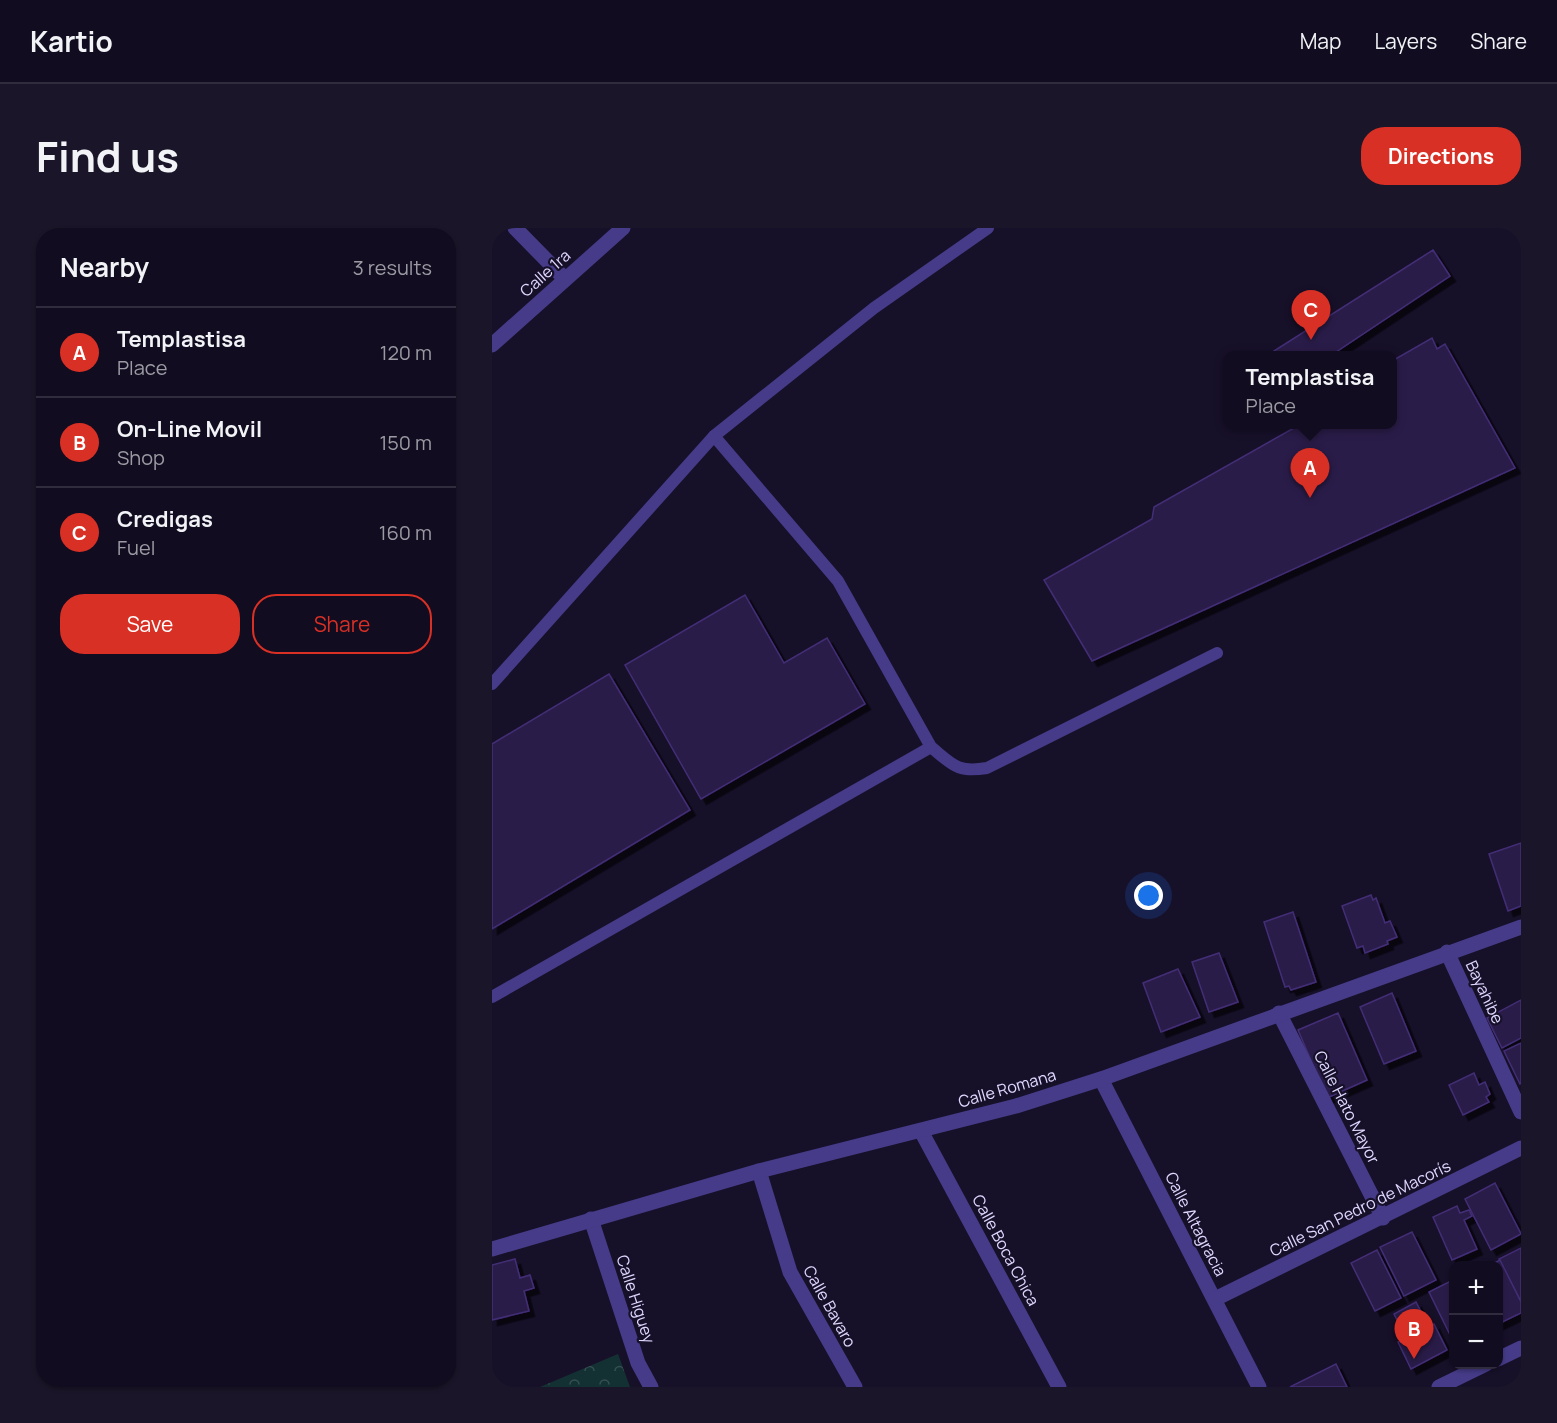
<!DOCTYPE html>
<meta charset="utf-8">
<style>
:root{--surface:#110c1f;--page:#1a1528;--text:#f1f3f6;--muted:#9c9ba4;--line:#302c3d;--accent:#d93025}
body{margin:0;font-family:Manrope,sans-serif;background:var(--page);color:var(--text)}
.controls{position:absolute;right:18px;bottom:18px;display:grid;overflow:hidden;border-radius:12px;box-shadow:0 2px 4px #0004}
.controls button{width:54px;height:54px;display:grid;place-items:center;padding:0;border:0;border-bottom:2px solid var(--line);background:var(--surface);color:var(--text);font:30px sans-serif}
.you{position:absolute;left:657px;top:668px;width:21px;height:21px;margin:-15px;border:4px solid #fff;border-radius:50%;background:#1a73e8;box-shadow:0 0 0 9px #1a73e833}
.badge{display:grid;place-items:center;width:39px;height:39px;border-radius:50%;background:var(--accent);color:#fff;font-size:20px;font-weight:700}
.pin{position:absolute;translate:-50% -50px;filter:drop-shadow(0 2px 3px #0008)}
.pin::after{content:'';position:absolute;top:32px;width:21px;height:18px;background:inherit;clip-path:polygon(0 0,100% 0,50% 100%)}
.popup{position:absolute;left:731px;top:123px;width:174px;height:78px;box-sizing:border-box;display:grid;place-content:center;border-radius:12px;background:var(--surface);filter:drop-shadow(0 2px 4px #0005);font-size:20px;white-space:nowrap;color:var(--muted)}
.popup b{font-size:22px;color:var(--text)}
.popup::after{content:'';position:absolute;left:50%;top:100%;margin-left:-12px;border:12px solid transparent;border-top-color:var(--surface)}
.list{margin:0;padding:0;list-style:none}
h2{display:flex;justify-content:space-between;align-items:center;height:78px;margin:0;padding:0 24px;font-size:26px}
h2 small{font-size:20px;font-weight:400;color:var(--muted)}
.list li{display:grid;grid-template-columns:39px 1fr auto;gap:18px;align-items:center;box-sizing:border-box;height:90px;padding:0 24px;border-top:2px solid var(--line)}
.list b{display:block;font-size:22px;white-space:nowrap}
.list p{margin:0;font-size:20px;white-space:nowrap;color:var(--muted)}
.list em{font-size:20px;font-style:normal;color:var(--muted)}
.actions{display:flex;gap:12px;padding:18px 24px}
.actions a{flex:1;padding:14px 0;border:2px solid var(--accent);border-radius:24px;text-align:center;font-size:21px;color:var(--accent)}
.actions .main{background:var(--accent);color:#fff}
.map{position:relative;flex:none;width:1029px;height:1159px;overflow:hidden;border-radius:24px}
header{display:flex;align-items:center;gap:36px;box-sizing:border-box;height:84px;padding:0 30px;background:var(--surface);border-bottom:2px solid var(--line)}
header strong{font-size:28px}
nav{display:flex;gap:33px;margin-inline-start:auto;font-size:21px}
.intro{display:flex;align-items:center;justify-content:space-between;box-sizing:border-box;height:144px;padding:0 36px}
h1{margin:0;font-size:42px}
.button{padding:15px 27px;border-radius:24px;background:var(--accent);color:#fff;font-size:21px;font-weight:700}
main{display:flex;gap:36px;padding:0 36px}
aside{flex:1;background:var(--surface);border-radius:24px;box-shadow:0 2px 4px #0004}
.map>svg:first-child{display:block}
.park{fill:url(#park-crowns)}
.building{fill:#2a1c4a;stroke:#432e76;stroke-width:1.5;filter:url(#shadow)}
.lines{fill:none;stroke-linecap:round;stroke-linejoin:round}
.lane{stroke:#453b88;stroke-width:12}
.street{stroke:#453b88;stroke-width:15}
.labels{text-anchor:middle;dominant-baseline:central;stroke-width:4.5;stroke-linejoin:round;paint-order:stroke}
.street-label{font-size:16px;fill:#e0d8ff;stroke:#171029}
</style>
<header>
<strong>Kartio</strong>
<nav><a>Map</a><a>Layers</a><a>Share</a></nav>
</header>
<div class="intro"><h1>Find us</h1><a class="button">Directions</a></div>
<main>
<aside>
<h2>Nearby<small>3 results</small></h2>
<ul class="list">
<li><span class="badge">A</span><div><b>Templastisa</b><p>Place</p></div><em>120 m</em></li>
<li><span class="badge">B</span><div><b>On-Line Movil</b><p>Shop</p></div><em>150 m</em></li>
<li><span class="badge">C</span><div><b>Credigas</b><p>Fuel</p></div><em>160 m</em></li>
</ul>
<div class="actions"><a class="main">Save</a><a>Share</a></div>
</aside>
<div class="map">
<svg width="1029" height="1159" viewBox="0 0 1029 1159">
<defs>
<pattern id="park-crowns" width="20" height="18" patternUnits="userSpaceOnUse" patternTransform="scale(1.5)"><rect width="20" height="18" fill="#133133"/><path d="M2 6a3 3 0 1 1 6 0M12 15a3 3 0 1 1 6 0" fill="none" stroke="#354e52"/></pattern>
<filter id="shadow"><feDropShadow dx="5.5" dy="5.5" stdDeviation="0" flood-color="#0009"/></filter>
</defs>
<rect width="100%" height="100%" fill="#171029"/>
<polygon class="park" points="126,1126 138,1159 48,1159"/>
<g class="building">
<polygon points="941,22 958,48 838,128 774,128"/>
<polygon points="940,110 945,121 953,116 1023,240 600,433 552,352 660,291 662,279 809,196 900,196 900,133"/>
<polygon points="253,367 292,435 335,410 373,476 209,571 133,437"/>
<polygon points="117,446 198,582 0,701 0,516"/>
<polygon points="1029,615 1029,678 1016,683 997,626"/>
<polygon points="879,667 881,672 884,670 893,695 898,693 905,709 895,713 896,716 873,725 871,718 865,720 850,678"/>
<polygon points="801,684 824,754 799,762 797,758 793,759 772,694"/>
<polygon points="727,725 746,774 717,784 700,734"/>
<polygon points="686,741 708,789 669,804 651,755"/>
<polygon points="900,765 924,823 892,836 868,779"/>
<polygon points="1029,772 1029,810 1010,820 995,790"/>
<polygon points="846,785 875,852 835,870 806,802"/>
<polygon points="1029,815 1029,855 1028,856 1012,823"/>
<polygon points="982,845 987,857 993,854 998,866 994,869 997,874 971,887 957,857"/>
<polygon points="1003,955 1029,1006 999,1022 973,971"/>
<polygon points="965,978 968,985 977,982 980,988 972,992 985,1021 960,1032 941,989"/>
<polygon points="920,1004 944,1052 912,1068 888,1019"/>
<polygon points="1029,1020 1029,1074 1007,1031"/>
<polygon points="885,1022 909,1070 883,1083 859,1035"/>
<polygon points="23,1031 28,1050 38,1047 42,1060 32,1063 37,1083 0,1092 0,1037"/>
<polygon points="1008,1032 1029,1074 1029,1085 1006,1096 1006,1038 997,1038"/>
<polygon points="959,1053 962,1058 962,1115 937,1064"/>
<polygon points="924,1074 937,1099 942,1096 955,1122 919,1141 906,1114 914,1110 902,1086"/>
<polygon points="844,1136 855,1159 798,1159"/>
</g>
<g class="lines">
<g class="lane">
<path d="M222 208 346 353 439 519C461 537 465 545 495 540L725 425"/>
<polyline points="0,456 222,208 382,80 496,0"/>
<polyline points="0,769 439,519"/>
</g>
<g class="street">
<polyline points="23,0 73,51"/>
<polyline points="0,117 131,0"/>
<polyline points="955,724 1029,884"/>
<polyline points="787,785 891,990"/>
<polyline points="609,851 767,1159"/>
<polyline points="429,903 567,1159"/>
<polyline points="267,943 298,1044 363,1159"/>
<polyline points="99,991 146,1135 159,1159"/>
<polyline points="0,1021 267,943 524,878 609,851 1029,699"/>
<polyline points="723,1071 1029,920"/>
<polyline points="1006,1131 1029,1120"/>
<polyline points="947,1159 994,1136"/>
</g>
</g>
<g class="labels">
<g class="street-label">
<text transform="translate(53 45) rotate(-42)">Calle 1ra</text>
<text transform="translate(993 764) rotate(65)">Bayahibe</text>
<text transform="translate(515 860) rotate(-16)">Calle Romana</text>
<text transform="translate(855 879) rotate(63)">Calle Hato Mayor</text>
<text transform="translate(868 980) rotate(-26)">Calle San Pedro de Macorís</text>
<text transform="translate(704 996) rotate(63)">Calle Altagracia</text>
<text transform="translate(514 1022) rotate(62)">Calle Boca Chica</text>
<text transform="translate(144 1071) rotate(72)">Calle Higuey</text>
<text transform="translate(338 1078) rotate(61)">Calle Bavaro</text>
</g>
</g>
</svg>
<div class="controls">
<button>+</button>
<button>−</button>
</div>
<div class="you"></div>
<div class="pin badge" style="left:818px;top:270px">A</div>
<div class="popup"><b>Templastisa</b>Place</div>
<div class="pin badge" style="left:922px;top:1131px">B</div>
<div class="pin badge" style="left:819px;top:112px">C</div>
</div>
</main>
